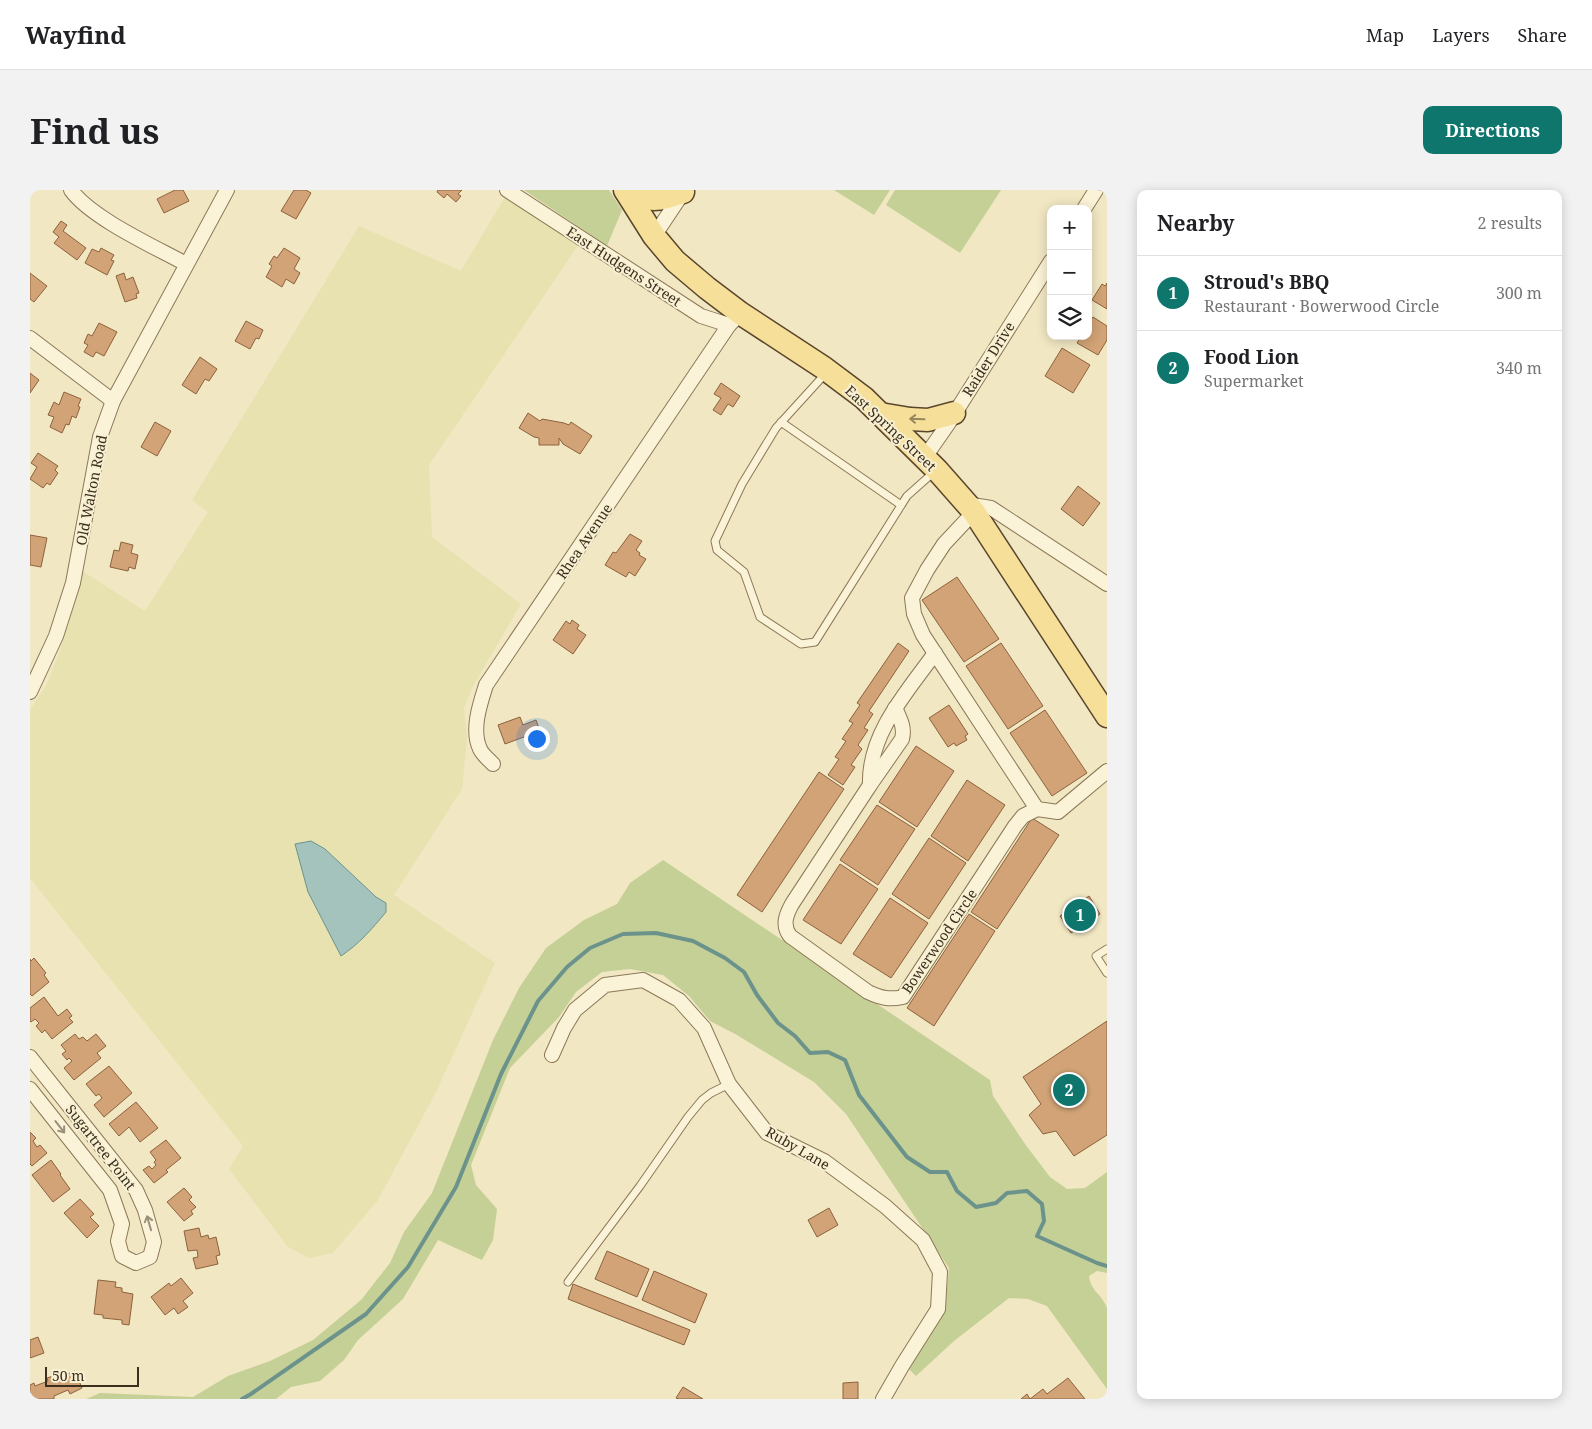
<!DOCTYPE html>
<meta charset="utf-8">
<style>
:root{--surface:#fff;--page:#f2f2f2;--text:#202124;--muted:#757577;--line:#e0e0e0;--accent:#0f766e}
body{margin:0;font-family:"Noto Serif",serif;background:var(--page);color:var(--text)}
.controls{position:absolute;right:15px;top:15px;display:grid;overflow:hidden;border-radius:10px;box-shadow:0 2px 12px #0003}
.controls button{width:45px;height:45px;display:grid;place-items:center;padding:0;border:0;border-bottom:1px solid var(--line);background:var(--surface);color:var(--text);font:25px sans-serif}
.scale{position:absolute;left:15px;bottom:12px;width:94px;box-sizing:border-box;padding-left:5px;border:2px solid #3b2e1d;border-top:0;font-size:14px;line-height:18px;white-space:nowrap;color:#3b2e1d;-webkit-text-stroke:4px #f8f0d3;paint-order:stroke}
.you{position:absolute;left:506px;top:548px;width:18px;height:18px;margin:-12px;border:4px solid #fff;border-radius:50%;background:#1a73e8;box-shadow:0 0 0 8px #1a73e833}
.badge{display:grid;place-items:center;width:32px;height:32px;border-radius:50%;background:var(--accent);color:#fff;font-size:16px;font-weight:700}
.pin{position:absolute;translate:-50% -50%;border:2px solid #fff;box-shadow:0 1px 5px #0006}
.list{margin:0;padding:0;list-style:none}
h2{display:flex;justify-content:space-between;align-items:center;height:65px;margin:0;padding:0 20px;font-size:21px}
h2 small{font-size:16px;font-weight:400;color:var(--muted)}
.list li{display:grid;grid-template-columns:32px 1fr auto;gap:15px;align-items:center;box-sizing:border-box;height:75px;padding:0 20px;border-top:1px solid var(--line)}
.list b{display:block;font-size:19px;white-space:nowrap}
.list p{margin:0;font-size:16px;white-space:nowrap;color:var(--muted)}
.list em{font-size:16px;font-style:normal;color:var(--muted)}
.icon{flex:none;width:28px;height:28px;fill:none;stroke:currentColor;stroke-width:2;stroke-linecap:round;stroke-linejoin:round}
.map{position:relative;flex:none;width:1077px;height:1209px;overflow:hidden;border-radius:10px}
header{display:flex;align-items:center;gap:30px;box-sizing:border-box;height:70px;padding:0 25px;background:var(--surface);border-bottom:1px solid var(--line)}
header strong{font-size:24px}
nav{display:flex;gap:28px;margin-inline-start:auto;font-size:18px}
.intro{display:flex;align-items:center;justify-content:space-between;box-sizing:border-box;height:120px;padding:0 30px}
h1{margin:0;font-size:35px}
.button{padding:12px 22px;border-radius:10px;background:var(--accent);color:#fff;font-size:18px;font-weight:700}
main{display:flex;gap:30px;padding:0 30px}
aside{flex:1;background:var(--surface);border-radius:10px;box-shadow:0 2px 12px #0003}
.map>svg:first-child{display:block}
.farmland{fill:#e7e2b0}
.green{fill:#c5d096}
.water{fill:#a5c3bd;stroke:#6b938c}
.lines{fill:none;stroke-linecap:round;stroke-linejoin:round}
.stream{stroke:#6b938c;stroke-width:4}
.building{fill:#d1a376;stroke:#8d623d}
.lane-casing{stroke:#8c7858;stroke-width:9}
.street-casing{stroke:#8c7858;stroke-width:16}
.primary-casing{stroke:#5a452d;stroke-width:25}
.lane{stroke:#fbf3d7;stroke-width:7}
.street{stroke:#fbf3d7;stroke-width:14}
.primary{stroke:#f6e099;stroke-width:22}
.oneway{stroke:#98875b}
.oneway2{stroke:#9b907a}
.labels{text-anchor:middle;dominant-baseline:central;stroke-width:4;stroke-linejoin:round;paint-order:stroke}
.street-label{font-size:14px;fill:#3b2e1d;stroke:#f8f0d3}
</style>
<header>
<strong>Wayfind</strong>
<nav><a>Map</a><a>Layers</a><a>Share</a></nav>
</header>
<div class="intro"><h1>Find us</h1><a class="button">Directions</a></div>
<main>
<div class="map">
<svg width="1077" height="1209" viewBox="0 0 1077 1209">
<rect width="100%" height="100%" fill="#f1e7c3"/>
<polygon class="farmland" points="475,7 549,54 399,275 402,347 491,414 443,496 434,518 437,548 432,599 364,705 465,773 406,902 348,1010 303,1063 279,1068 258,1057 199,979 213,956 0,688 0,520 17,494 29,463 51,394 52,381 115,421 178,322 162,310 329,36 431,81"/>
<g class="green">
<polygon points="494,0 579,0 592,20 577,56"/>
<polygon points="804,0 860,0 844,25"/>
<polygon points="865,0 971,0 930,63 856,15"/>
<path d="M633 670 960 890 963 906 995 954 1020 987 1037 999 1055 998 1077 982V1083L1067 1081 1059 1086C1061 1102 1072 1104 1077 1118V1199L1017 1116 998 1109 979 1108 924 1151 886 1186 879 1179 915 1120 919 1078 816 924 784 892 707 845 680 831 659 806 633 785 600 779 572 782 546 802 529 827 480 878 441 975 446 995 467 1019 463 1050 452 1070 408 1050 373 1109 328 1150 314 1170 290 1191 261 1197 246 1209H56L70 1203 163 1207 198 1186 240 1171 283 1150 331 1110 360 1073 374 1042 402 1003 463 850 489 798 516 758 554 730 587 714 600 693Z"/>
</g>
<path class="water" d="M281 651 295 659 346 707 356 713V722C342 739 329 754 311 766L278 702 265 654Z"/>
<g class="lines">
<polyline class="stream" points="212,1209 221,1204 336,1124 378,1077 426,997 471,884 508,811 537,777 560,758 593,744 626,743 663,751 695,768 714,782 727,805 748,833 765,846 780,863 798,862 815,870 829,905 877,967 900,982 917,982 927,1001 946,1017 966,1013 977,1003 997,1001 1012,1014 1014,1031 1007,1046 1067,1073 1077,1076"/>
</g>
<g class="building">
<polygon points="145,0 153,0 159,11 134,23 127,9"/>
<polygon points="264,0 276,0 281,3 266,29 251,21"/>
<polygon points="408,0 432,0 428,4 431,6 426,12 417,4 414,8 407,2"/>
<polygon points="31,31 37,35 33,41 56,58 47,70 24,53 29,47 23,42"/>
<polygon points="71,58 84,65 81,70 84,71 77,85 55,73 62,59 69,62"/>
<polygon points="254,58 270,68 264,79 270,83 264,94 256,89 252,97 236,87 242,76 239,74 244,66 247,68"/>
<polygon points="0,83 17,96 4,112 0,109"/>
<polygon points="94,83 96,90 103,87 109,103 106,104 107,108 95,112 86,86"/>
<polygon points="1077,93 1077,119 1062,110 1072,94 1075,96"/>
<polygon points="1063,127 1077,136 1077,150 1068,165 1047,153 1050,148 1048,146 1058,146 1058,131 1060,132"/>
<polygon points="216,131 233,140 229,149 226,148 220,159 205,151"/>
<polygon points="69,133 87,142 74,166 66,162 63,167 54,162 58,155 54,153 58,144 62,146"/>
<polygon points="1032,158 1060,175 1043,203 1015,186"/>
<polygon points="170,167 187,179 179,191 175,189 166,204 152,195"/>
<polygon points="0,183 9,190 0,203"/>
<polygon points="691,193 710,206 703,217 698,214 691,225 683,220 691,208 684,204"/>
<polygon points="34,202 51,209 48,216 50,217 46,228 42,226 39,235 36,234 32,243 20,237 24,227 18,225 24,212 29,215"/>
<polygon points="498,223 510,231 512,229 534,233 539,235 541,232 562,246 550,264 533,254 529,248 529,255 509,255 509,248 504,247 489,238"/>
<polygon points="125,232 141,241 127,266 111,257"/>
<polygon points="8,263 28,276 25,280 28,283 20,295 17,293 13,298 0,289 7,277 1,273"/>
<polygon points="1048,296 1070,313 1053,336 1031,319"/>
<polygon points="600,344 612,351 606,360 610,363 609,365 616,369 605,386 599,382 596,387 575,375 583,362 586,363"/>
<polygon points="0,345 17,348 11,377 0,375"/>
<polygon points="91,352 103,355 101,363 108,365 105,379 99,377 98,381 80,377 84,360 89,361"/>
<polygon points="927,387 969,449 934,472 892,410"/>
<polygon points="542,430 549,435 547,439 556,445 543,464 523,450 536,431 540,434"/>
<polygon points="868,453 879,461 839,521 843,524 834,538 838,540 828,555 832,559 821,575 825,577 813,595 798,585 809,569 805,567 816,551 812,549 823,533 819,531 830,515 827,513"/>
<polygon points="971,453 1013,516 978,539 936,476"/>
<polygon points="919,515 938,544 935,546 937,550 926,556 924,553 918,557 899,528"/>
<polygon points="1015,520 1057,583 1022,606 980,543"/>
<polygon points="490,527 493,535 506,530 510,541 475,554 468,535"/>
<polygon points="886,556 924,581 887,637 849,612"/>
<polygon points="789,582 814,599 732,722 707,705"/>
<polygon points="937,590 975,615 938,671 901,646"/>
<polygon points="847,615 885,639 848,695 810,670"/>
<polygon points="1002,628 1029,645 967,739 941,722"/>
<polygon points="899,648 936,673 899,729 862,704"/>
<polygon points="810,674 848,699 811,754 773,730"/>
<polygon points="1059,706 1070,724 1041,743 1030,726"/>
<polygon points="860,708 898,733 861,788 823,764"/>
<polygon points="939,724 965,741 904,836 877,818"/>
<polygon points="4,768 16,783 14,785 19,792 2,806 0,804 0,769 1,771"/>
<polygon points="14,807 28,826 37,819 42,826 39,828 43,832 22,849 15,840 12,843 6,836 9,833 5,829 1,832 0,831 0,818"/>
<polygon points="1077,831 1077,945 1044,966 1026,941 1013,944 999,925 1011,914 993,887"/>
<polygon points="45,844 49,849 53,847 57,851 66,844 76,856 67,863 71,868 44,890 34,878 42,871 39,868 37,870 32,864 36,861 31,855"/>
<polygon points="79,876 102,903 74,927 64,915 72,908 69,904 66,906 56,894"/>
<polygon points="106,912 128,938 110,952 99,937 89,946 79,934"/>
<polygon points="0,942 6,948 3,951 7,957 10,955 17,963 2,976 0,974"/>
<polygon points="136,950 151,968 136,980 138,982 124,993 113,980 119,976 122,979 126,975 124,972 126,970 120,962"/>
<polygon points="21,970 31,984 30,985 40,999 23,1012 2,985"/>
<polygon points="154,998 162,1007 159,1010 166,1017 161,1021 163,1024 154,1031 137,1012"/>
<polygon points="50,1009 64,1024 60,1027 69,1036 57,1048 34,1023"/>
<polygon points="799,1018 808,1035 787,1047 778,1030"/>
<polygon points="169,1038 171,1047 178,1045 179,1049 186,1047 190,1065 186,1066 188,1074 166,1079 163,1068 168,1067 167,1060 158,1061 154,1041"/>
<polygon points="577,1061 619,1079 607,1107 565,1089"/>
<polygon points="624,1081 677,1104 665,1133 612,1110"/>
<polygon points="151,1088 163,1103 153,1111 158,1117 148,1124 144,1118 135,1125 121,1107 139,1093 141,1096"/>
<polygon points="68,1090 86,1092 85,1097 92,1098 92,1102 103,1104 99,1135 92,1134 92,1130 73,1128 73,1125 64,1124"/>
<polygon points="543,1094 660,1140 654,1155 538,1109"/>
<polygon points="8,1147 14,1163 0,1168 0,1150"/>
<polygon points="45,1181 52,1198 40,1204 38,1200 24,1206 24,1209 0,1209 0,1195 4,1193 5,1196 18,1191 17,1188 32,1183 34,1185"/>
<polygon points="1038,1188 1055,1209 991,1209 997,1204 1000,1209 1013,1199 1017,1204"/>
<polygon points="828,1192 828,1209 813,1209 813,1193"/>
<polygon points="653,1197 673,1209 649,1209 646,1208"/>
</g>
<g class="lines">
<g class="lane-casing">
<g id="lane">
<polyline points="796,183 746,238 712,294 685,351 687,360 714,382 730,427 771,454 785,452 877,306 904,282"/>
<polyline points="751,232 871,315"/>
<polyline points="1077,759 1066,766 1077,783"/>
<polyline points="538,1092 610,996 658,927 672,910 681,903 699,894"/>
</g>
</g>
<g class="street-casing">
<g id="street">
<path d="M41 0C61 28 125 57 156 74"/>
<polyline points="477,0 671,126 699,135 705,129"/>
<polyline points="1054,19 1066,0"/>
<polyline points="624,46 654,1"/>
<polyline points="0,148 83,211"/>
<polyline points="895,267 918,234 1021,71"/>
<polyline points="936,314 961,318 1077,394"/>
<polyline points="944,322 914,354 897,380 882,408 884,424 893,445 1007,619 1028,622 1077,581"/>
<path d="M905 463C877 502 838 544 840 595L762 714C756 725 752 735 760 746L838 802C851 808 859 810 873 807L985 636 993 626 1007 619"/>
<polyline points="0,502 26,446 43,393 70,247 83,211 197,0"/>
<path d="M463 574C459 570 452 564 450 559 441 540 450 514 456 495L699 135"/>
<path d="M840 595 872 549C875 537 870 529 865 518"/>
<polyline points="522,865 534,838 545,820 575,795 613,790 649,810 674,838 699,894 737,943 794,971 855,1016 893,1050 910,1082 908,1119 872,1176 853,1209"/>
<polyline points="0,867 106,1000 115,1020 124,1052 120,1067 106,1073 92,1066 88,1051 92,1034 80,1000 0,899"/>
</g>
</g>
<g class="primary-casing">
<g id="primary">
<polyline points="595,0 624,46 645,71 677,98 710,123 794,178 834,208 907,280 944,322 1077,526"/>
<path d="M596 1C622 12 626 11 653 2"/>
<polyline points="850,224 880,229 898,230 924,223"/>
</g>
</g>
<use href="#lane" class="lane"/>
<use href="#street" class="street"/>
<use href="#primary" class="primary"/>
</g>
<defs><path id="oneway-shaft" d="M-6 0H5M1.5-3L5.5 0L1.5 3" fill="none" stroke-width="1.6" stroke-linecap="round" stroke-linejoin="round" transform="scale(1.25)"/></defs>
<use class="oneway" href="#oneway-shaft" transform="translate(887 229) rotate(-178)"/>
<g class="oneway2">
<use href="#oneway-shaft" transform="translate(30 937) rotate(52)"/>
<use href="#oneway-shaft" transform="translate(119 1033) rotate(-106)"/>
</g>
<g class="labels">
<g class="street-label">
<text transform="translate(594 76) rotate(33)">East Hudgens Street</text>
<text transform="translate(958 169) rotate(-58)">Raider Drive</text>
<text transform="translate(861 238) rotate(43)">East Spring Street</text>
<text transform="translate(61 300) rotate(-79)">Old Walton Road</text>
<text transform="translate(554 351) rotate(-56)">Rhea Avenue</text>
<text transform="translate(909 751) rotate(-56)">Bowerwood Circle</text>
<text transform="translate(71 957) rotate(52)">Sugartree Point</text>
<text transform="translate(768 958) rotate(30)">Ruby Lane</text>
</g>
</g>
</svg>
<div class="controls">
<button>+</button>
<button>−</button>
<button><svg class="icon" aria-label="layers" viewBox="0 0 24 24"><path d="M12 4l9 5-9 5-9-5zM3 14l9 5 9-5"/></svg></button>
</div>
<div class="scale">50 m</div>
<div class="you"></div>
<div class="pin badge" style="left:1050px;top:725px">1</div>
<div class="pin badge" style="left:1039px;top:900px">2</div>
</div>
<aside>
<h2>Nearby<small>2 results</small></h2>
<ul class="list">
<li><span class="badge">1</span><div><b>Stroud's BBQ</b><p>Restaurant · Bowerwood Circle</p></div><em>300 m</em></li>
<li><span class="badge">2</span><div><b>Food Lion</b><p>Supermarket</p></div><em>340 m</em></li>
</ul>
</aside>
</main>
